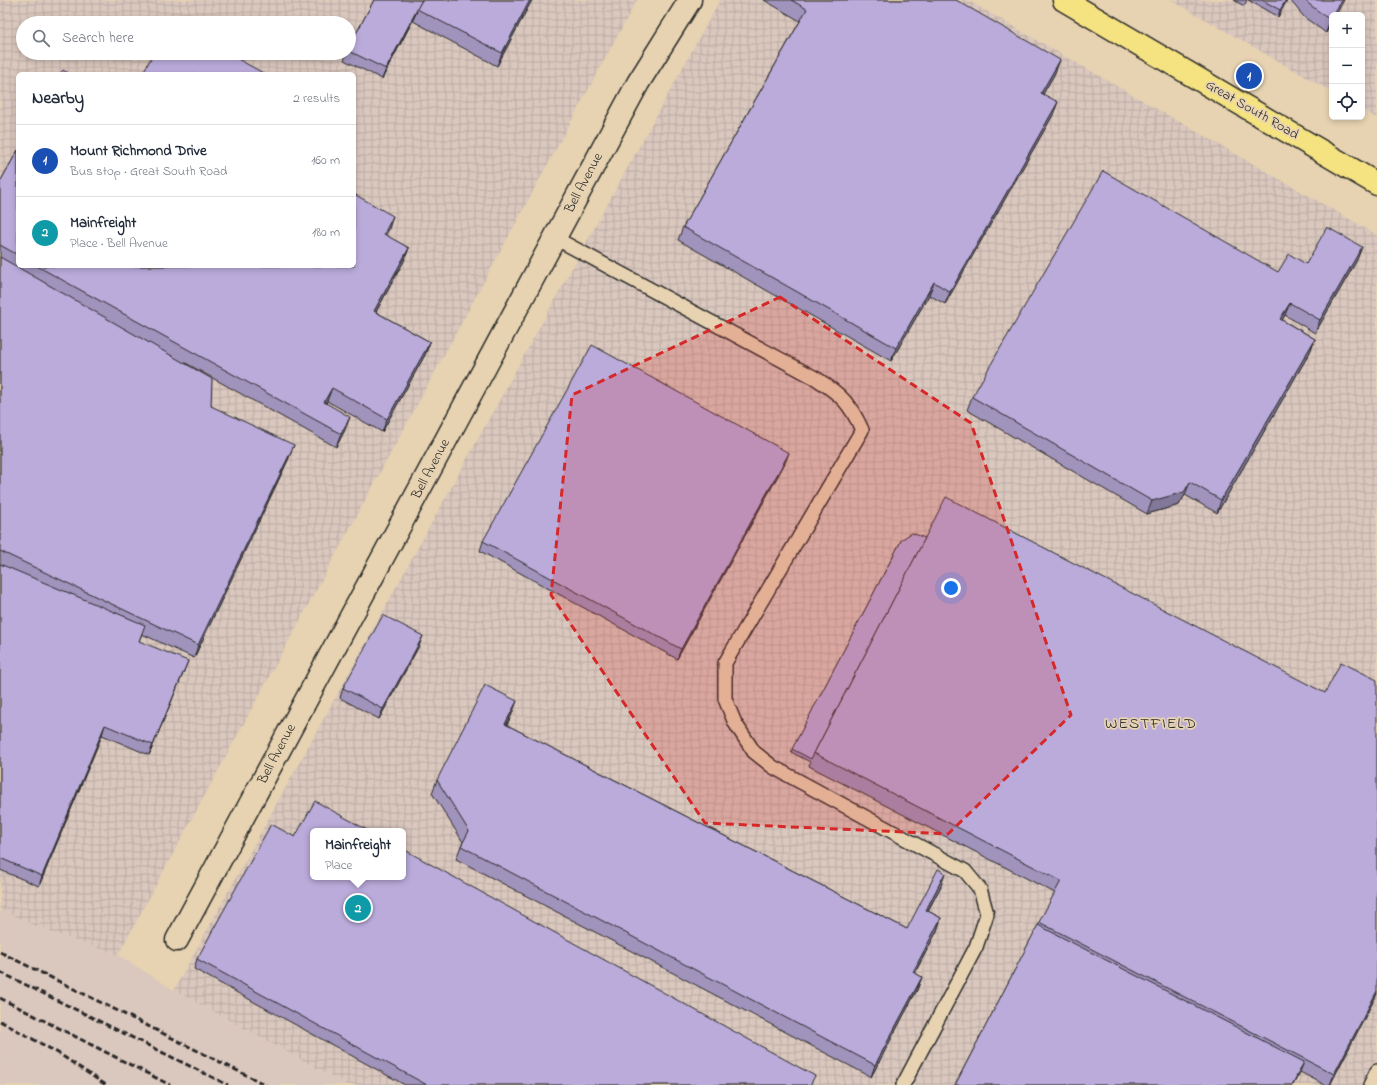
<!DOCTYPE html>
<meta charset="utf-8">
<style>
:root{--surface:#fff;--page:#f6f6f7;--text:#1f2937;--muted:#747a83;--line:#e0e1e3;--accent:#7c3aed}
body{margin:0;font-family:"Indie Flower",sans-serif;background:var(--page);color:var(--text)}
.controls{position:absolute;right:12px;top:12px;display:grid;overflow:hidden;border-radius:6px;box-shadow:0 2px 6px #0003}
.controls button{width:36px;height:36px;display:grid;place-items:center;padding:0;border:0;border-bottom:1px solid var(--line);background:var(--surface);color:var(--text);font:20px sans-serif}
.you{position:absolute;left:951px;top:588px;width:14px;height:14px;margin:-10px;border:3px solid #fff;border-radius:50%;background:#1a73e8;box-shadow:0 0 0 6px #1a73e833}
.badge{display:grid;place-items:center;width:26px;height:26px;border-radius:50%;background:var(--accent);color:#fff;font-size:13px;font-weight:700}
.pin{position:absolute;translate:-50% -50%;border:2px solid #fff;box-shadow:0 1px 4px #0006}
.popup{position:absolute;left:310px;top:828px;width:96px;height:52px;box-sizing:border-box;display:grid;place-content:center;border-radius:6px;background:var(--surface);filter:drop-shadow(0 1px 3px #0005);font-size:13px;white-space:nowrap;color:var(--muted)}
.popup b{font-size:15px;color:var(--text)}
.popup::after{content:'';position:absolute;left:50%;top:100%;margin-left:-8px;border:8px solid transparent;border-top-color:var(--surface)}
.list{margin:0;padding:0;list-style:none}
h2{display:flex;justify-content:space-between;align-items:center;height:52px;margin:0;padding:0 16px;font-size:17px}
h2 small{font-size:13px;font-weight:400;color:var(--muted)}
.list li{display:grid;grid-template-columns:26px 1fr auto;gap:12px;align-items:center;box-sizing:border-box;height:72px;padding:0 16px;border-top:1px solid var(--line)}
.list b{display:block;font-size:15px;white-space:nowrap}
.list p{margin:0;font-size:13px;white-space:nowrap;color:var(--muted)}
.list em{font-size:13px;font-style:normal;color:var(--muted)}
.icon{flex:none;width:22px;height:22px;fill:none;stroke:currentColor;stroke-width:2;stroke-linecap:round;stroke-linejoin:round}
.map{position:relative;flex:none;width:1377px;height:1085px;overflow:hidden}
.search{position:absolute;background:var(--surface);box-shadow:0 2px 6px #0003;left:16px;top:16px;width:340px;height:44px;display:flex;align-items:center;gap:10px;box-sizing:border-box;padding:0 14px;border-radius:22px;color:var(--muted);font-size:15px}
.panel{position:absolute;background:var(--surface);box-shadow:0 2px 6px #0003;left:16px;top:72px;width:340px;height:196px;border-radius:6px}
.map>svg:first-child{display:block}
.built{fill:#dac7be}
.industrial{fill:url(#industrial-grid);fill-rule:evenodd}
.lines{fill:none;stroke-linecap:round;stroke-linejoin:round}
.service-casing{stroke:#2b2b2b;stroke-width:16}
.minor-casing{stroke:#2b2b2b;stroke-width:25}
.primary-casing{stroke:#2b2b2b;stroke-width:25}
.service{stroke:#e7d3b1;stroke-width:13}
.minor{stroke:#e7d3b1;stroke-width:22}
.primary{stroke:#f5e382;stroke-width:22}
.rail{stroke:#2b2b2b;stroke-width:3;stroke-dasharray:6 3;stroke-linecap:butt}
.wall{fill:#a093bc;stroke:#2b2b2b}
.shaded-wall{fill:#827899;stroke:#2b2b2b}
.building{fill:#baabdb;stroke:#2b2b2b}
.marked{fill:#d62828;fill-opacity:0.2;stroke:#d62828;stroke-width:3;stroke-dasharray:8 5;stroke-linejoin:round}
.labels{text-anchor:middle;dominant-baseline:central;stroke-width:3.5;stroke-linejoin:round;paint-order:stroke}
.street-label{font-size:14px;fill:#2b2b2b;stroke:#e7d3b1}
.quarter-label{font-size:16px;letter-spacing:1px;fill:#2b2b2b;stroke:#e7d3b1}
</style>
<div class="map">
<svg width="1377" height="1085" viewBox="0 0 1377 1085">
<defs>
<pattern id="industrial-grid" width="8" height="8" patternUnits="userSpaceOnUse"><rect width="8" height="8" fill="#dac7be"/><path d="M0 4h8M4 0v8" fill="none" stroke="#bbaba3"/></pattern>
</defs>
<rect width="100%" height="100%" fill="#e7d3b1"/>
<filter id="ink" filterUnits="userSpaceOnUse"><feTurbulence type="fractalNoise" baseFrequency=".025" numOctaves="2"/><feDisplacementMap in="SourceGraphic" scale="8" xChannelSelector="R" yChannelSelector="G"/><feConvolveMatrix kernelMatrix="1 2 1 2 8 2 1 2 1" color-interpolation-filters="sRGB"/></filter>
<g filter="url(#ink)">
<polygon class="built" points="0,909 39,928 118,955 174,990 347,1085 0,1085"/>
<g class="industrial">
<path d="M0 0H637L118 955 39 928 0 909ZM23 23H349V53H23ZM18 74H354V266H18Z"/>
<path d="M720 0H967L1377 235V1085H347L174 990ZM313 831H403V877H313Z"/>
<polygon points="1171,0 1377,0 1377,118 1362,110 1362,15 1332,15 1332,92"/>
</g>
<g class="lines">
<g class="service-casing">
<g id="service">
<path d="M555 238 817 379C841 395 850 403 862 430L725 663V699L735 723 754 752 773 767 965 871 980 889 987 914 976 947 903 1085"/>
<polyline points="1370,1085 1377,1071"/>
</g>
</g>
<g class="minor-casing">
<polyline id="minor" points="177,940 638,83 690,0"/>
</g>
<g class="primary-casing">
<polyline id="primary" points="1064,0 1377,184"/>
</g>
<use href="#service" class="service"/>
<use href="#minor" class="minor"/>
<use href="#primary" class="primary"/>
<g class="rail">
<polyline points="0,952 266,1085"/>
<polyline points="0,972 228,1085"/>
<polyline points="0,998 170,1085"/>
<polyline points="0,1021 58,1053 106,1085"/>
</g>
</g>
<g class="wall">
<polygon points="374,0 532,0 497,66 413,21 413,20 382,79 344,60 347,53 349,53 349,47"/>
<polygon points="764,0 956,0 1055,73 1043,94 1053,115 945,304 929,295 891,361 678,240 683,227 800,21"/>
<polygon points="1234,0 1247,0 1244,6"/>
<polygon points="1248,0 1287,0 1278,17"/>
<polygon points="1290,0 1344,0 1332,15 1332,22 1326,33 1304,17"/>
<polygon points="18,150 18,266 354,266 389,229 385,235 409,248 404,261 376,312 430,342 425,355 382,432 327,401 326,404 345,430 336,447 184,362 211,406 289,458 194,658 142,634 139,641 184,671 149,755 102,735 39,886 0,870 0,182"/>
<polygon points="1357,260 1315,333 1285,315 1282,320 1315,339 1310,352 1217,513 1185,495 1179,505 1147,514 967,410 972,397 1278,272 1306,264"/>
<polygon points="785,463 677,659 480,551 483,541"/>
<polygon points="902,539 1377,994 1330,1085 1325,1085 1300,1072 1293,1085 955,1085 1055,893 809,766 810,762 791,752"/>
<polygon points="419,646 379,719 340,698 343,688"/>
<polygon points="512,714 507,725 907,929 941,886 928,911 941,918 937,931 915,973 922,977 917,990 871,1077 456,859 461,846 463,842 432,793 437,780"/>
<polygon points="295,837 812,1085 405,1085 194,969 197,959"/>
</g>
<g class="shaded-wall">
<polygon points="530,0 532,0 497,66 502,53"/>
<polygon points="1286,0 1287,0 1278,17 1280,10"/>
<polygon points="1342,0 1344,0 1336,15 1333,15"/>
<polygon points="417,11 413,20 382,79 386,69"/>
<polygon points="1332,17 1332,22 1326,33 1330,20"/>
<polygon points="1060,60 1055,73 1036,106 1041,93"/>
<polygon points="1058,102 1053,115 945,304 950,292"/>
<polygon points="393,216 389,229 379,247 384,234"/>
<polygon points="1362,247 1357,260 1315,333 1320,320"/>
<polygon points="409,248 404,261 369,324 374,311"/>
<polygon points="934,282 929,295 891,361 896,348"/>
<polygon points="1290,303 1285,315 1275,332 1280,319"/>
<polygon points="1315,339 1310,352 1217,513 1221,500"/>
<polygon points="430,342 425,355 382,432 387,419"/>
<polygon points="332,388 327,401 319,415 324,402"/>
<polygon points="350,417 345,430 336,447 341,434"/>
<polygon points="294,445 289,458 194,658 198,645"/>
<polygon points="789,453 785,463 677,659 681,649"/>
<polygon points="1190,482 1185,495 1179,505 1147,514 1152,501"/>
<polygon points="423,636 419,646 379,719 383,709"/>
<polygon points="188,661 184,671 149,755 153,745"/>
<polygon points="517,701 512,714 500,737 505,724"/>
<polygon points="105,725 102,735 39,886 42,876"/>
<polygon points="945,873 941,886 921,923 926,910"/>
<polygon points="941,918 937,931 908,985 913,972"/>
<polygon points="922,977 917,990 871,1077 875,1065"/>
<polygon points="1377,991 1377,994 1330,1085 1334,1074"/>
<polygon points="1304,1062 1300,1072 1293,1085 1292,1085"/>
</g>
<g class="building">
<polygon points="374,0 422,0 386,69 349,51 349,47"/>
<polygon points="422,0 530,0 502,53 417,9"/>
<polygon points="791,0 956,0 1060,60 1041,93 1058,102 950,292 934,282 896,348 683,227 807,9"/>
<polygon points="1262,0 1286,0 1280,10"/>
<polygon points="1305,0 1342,0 1333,15 1332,15 1332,17 1330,20 1309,4"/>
<polygon points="154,53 227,53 265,74 142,74"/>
<polygon points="63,70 70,74 60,74"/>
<polygon points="18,150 18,255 0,245 0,182"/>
<polygon points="1103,171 1278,272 1289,254 1306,264 1327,227 1362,247 1320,320 1290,303 1280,319 1315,339 1221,500 1190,482 1184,492 1152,501 972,397"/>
<polygon points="354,194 393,216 384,234 409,248 374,311 430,342 387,419 332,388 324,402 350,417 341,434 37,266 354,266"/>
<polygon points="0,257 212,379 211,406 294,445 198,645 0,551"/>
<polygon points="592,345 789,453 681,649 483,541"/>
<polygon points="946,497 1325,693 1341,662 1377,680 1377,991 1334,1074 1039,922 1061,881 814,753"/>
<polygon points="912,533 925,538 814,753 811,759 792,749 902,539"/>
<polygon points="0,564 145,625 139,641 188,661 153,745 105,725 42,876 0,858"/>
<polygon points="383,615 423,636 383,709 343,688"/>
<polygon points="485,685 517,701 505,724 907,929 938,869 945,873 926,910 941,918 913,972 922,977 875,1065 461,846 469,831 437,780"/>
<polygon points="315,801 369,831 313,831 313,877 403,877 403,849 815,1076 810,1085 427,1085 197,959 271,824 295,837"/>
<polygon points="1038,925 1304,1062 1292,1085 955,1085"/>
</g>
</g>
<path class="marked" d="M780 297 971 423 1071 715 948 834 705 823 551 595 572 395Z"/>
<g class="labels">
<g class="street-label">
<text transform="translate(1252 110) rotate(30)">Great South Road</text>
<text transform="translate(584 183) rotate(-62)">Bell Avenue</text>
<text transform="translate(431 469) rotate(-62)">Bell Avenue</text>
<text transform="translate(277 754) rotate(-62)">Bell Avenue</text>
</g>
<g class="quarter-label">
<text x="1151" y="724">WESTFIELD</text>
</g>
</g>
</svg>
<div class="controls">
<button>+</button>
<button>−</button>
<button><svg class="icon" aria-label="locate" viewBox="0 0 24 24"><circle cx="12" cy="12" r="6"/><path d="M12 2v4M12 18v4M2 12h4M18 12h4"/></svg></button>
</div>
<div class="you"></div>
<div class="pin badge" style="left:1249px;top:76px;background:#1a4fb4">1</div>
<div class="pin badge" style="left:358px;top:908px;background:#0f9aa8">2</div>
<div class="popup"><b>Mainfreight</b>Place</div>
<div class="search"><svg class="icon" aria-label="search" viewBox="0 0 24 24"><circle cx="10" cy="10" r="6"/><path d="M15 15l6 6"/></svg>Search here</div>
<section class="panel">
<h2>Nearby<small>2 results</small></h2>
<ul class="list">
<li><span class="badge" style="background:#1a4fb4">1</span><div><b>Mount Richmond Drive</b><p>Bus stop · Great South Road</p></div><em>160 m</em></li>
<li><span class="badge" style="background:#0f9aa8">2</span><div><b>Mainfreight</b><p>Place · Bell Avenue</p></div><em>180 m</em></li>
</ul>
</section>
</div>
